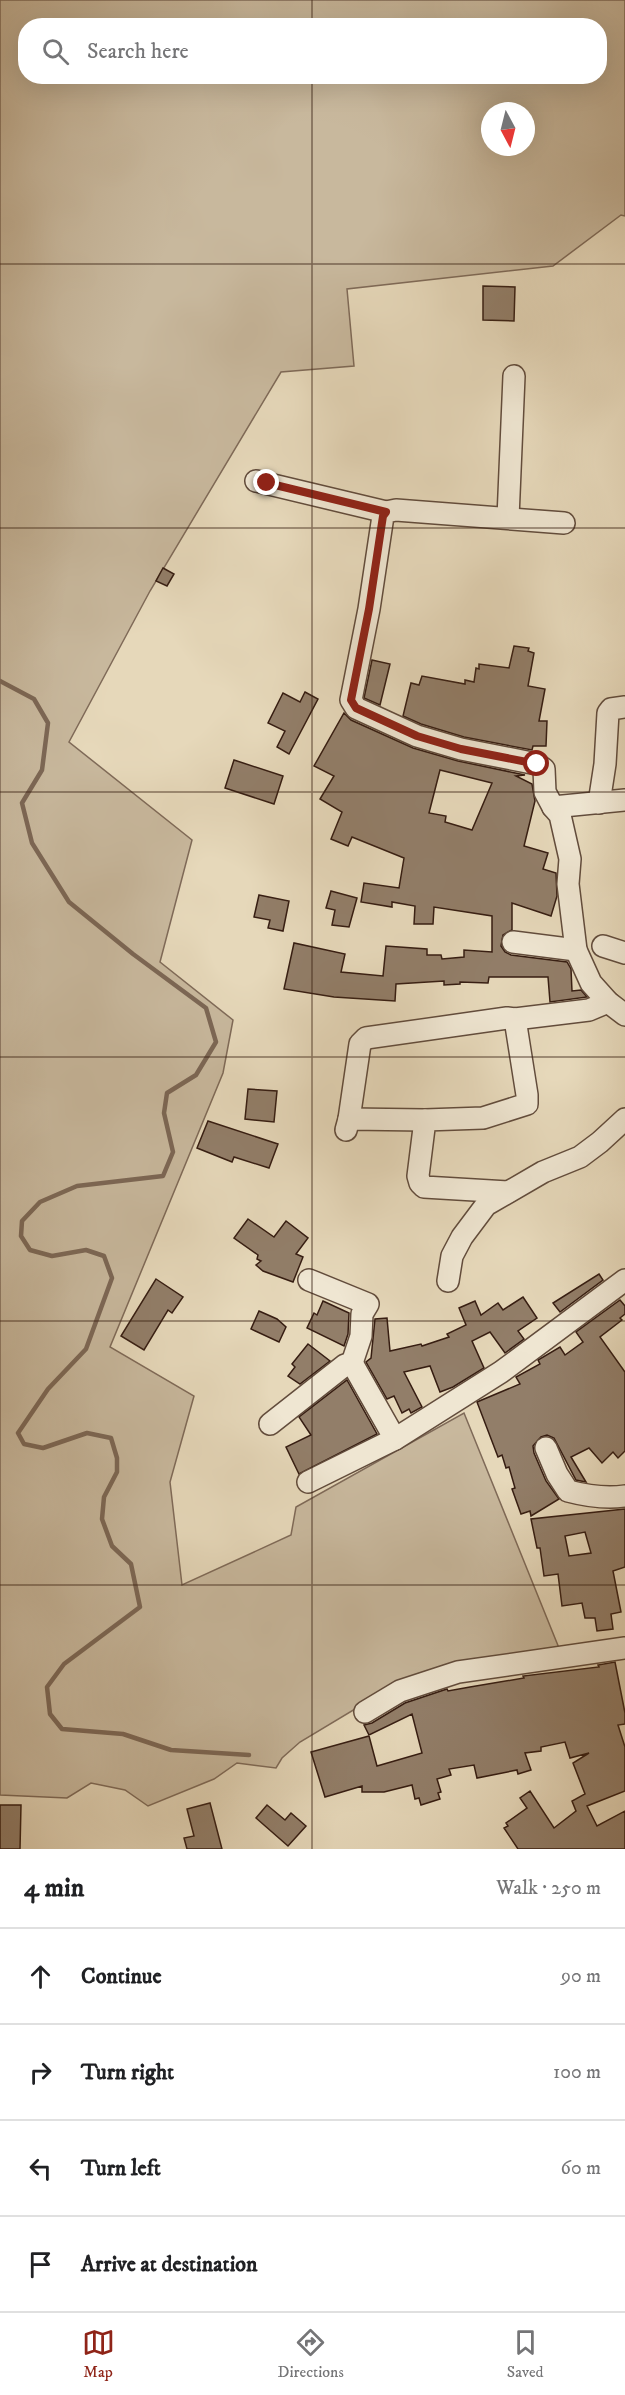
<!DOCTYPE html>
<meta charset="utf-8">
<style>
:root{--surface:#fff;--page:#f2f2f2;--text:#202124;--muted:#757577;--line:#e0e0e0;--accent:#8f2418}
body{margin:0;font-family:"IM FELL DW Pica",serif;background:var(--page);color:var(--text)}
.compass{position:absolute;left:481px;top:102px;width:54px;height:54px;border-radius:50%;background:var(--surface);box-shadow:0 6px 24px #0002;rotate:173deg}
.stop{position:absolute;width:18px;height:18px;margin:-14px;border:4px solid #8f2418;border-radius:50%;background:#fff}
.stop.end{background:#8f2418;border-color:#fff;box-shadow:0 2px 6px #0008}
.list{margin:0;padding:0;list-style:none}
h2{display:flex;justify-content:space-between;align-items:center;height:78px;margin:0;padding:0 24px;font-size:26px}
h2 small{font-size:20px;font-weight:400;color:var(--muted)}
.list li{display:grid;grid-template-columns:39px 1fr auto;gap:18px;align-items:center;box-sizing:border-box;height:96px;padding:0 24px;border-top:2px solid var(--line)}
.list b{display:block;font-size:22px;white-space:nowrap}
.list em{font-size:20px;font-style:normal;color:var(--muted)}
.icon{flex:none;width:33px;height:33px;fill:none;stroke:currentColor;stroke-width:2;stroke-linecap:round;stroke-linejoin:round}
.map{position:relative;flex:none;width:625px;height:1849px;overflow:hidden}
.search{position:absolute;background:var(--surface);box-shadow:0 6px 24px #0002;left:18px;right:18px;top:18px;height:66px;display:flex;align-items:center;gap:15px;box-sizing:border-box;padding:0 21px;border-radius:24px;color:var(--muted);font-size:22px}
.sheet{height:462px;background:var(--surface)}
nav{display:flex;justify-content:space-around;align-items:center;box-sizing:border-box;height:84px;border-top:2px solid var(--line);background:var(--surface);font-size:16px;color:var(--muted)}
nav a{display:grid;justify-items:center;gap:3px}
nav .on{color:var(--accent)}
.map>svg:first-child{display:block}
.green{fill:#c8b89d;stroke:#7f6a58;stroke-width:1.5;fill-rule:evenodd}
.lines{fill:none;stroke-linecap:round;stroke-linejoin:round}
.stream{stroke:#7c6755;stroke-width:4.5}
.building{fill:#927e69;stroke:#361d12;stroke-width:1.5;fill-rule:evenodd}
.minor-casing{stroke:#624c3c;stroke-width:24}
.minor{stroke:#efe6d2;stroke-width:21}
.route{stroke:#8f2418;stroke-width:8}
.grid{fill:none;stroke:#361d12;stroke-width:1.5;stroke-opacity:0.55}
</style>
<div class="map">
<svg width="625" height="1849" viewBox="0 0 625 1849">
<rect width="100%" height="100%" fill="#e6d8ba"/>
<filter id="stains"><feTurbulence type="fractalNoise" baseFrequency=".00333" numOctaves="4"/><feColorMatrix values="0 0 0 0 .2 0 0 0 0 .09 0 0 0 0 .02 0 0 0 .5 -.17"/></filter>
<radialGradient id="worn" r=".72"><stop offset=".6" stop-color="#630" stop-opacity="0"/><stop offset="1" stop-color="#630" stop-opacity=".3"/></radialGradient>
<path class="green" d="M0 0H625V216L621 215 553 266 347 289 354 366 281 372 150 591 69 742 192 840 160 962 233 1020 223 1073 110 1347 194 1396 170 1482 182 1585 291 1535 296 1507 464 1413 561 1653 375 1697 300 1742 282 1758 276 1768 237 1763 214 1779 148 1806 125 1790 91 1783 67 1798 0 1795ZM26 26H600V76H26ZM490 111H526V147H490Z"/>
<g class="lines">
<polyline class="stream" points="0,681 34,699 48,723 42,770 22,803 32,843 69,902 133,954 206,1008 216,1042 196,1075 167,1093 164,1113 173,1152 163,1176 77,1186 40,1202 22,1221 21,1236 30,1250 52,1256 86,1250 104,1256 112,1278 86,1349 48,1389 18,1433 24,1444 43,1448 87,1433 111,1438 117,1458 117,1472 104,1497 102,1519 112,1546 131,1564 140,1607 64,1664 47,1687 50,1714 62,1729 123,1734 171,1750 249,1755"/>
</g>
<g class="building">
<polygon points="483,286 515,287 514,321 483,320"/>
<polygon points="163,568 174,574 167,586 156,581"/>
<polygon points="514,646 529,648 528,651 534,653 528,686 545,689 539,721 547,721 546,746 533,746 532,750 464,737 421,724 403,716 411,683 419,685 422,676 465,684 465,680 474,682 476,668 479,669 479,664 509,668"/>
<polygon points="372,660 390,664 380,705 364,698"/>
<polygon points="305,692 318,699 289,754 277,747 285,731 268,723 283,693 300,702"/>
<path d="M344 713 351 720 413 748 458 761 525 775 516 776 532 784 535 801 524 846 548 853 543 869 556 873 557 896 551 916 512 903V930L503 935 501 946 505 952 511 955 567 962 571 969 572 991 581 990 587 997 550 1002 548 977H489L488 983 460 982V984L444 985V981L396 984 395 1001 334 997 284 989 294 943 345 954 341 972 383 976 386 946 427 949V955H441L442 959 464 957V950L492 952V916L434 907 433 924H414L415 906 392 902V907L361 902 364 883 399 888 404 858 352 837 348 846 331 839 342 812 320 799 334 776 314 766ZM440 770 492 783 472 830 445 822 446 816 429 813Z"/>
<polygon points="234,760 283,776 274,804 225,788"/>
<polygon points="331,891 357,898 349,927 332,925 335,910 326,908"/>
<polygon points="259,895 289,901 283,931 268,928 270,920 254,917"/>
<polygon points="248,1089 277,1091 274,1122 245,1119"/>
<polygon points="208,1121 278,1144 269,1168 234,1157 232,1162 197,1148"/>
<polygon points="248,1219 274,1237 286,1221 308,1238 296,1254 303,1257 293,1282 263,1271 256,1265 261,1261 257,1259 258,1255 234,1238"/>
<polygon points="599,1274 603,1280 560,1312 553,1303"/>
<polygon points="156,1279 183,1297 172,1313 168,1310 144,1350 121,1336"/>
<polygon points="523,1297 537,1318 518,1331 524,1339 505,1353 490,1332 472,1341 484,1368 453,1387 440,1392 430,1366 404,1372 422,1407 411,1413 409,1409 402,1413 394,1396 387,1399 366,1362 371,1358 375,1319 387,1318 390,1351 421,1344 422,1346 449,1337 447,1334 466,1325 459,1308 475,1301 481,1315 498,1303 503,1310"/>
<polygon points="620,1300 625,1306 625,1314 620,1318 622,1320 600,1337 625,1372 625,1451 618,1458 613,1452 602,1463 589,1448 571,1457 586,1482 576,1480 554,1438 547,1435 541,1437 533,1446 534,1453 546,1481 559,1499 531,1516 530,1511 521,1514 512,1489 515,1488 509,1467 506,1468 502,1455 498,1457 477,1402 520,1384 516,1377 540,1364 538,1360 560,1347 565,1355 583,1342 576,1332"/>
<polygon points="323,1301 349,1313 348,1334 344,1346 307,1328 314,1313 317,1315"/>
<polygon points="259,1311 277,1319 286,1327 279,1342 251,1329"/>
<polygon points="308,1344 330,1361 300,1384 288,1376 295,1367 292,1364"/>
<polygon points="347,1380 377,1434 299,1474 286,1447 311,1435 299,1417"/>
<path d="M625 1509V1567L613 1571 621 1612 611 1614 613 1629 597 1631 595 1618H585L582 1603 562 1606 558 1574 544 1576 540 1548H537L531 1519ZM585 1532 591 1553 569 1556 565 1536Z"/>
<polygon points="615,1662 625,1713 625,1724 618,1725 625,1747 625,1791 587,1806 597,1826 625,1811 625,1849 518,1849 504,1828 508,1826 506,1823 527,1808 520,1798 530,1791 554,1828 576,1811 572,1801 585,1794 573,1763 589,1753 570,1758 565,1742 541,1747 541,1751 525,1753 531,1770 518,1774 517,1770 477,1778 474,1765 449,1769 451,1775 437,1779 441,1792 438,1793 440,1799 421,1805 419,1798 415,1799 412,1785 384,1792 362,1792 362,1786 325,1797 311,1752 369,1736 377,1766 422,1753 412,1714 369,1735 364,1725 372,1723 405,1703 447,1689 448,1691 470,1687 524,1678 523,1676 599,1667 598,1665"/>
<polygon points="210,1803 222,1849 187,1849 184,1838 194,1836 187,1809"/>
<polygon points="0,1805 21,1805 20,1849 0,1849"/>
<polygon points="267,1805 285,1820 291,1813 306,1826 288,1846 256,1818"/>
</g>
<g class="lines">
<g class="minor-casing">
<g id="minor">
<polyline points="256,481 386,512"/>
<polyline points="508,518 514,376"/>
<polyline points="564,523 396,510 386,512 383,516 369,609 351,700 356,708 417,736 461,749 537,764 544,769 545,792 553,807 560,815 570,859 568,884 576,950 591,983 608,1002 625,1015"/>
<polyline points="599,803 605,764 608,713 611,709 625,707"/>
<polyline points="553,807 625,800"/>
<polyline points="513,942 576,950"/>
<polyline points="603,946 625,953"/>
<polyline points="349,1119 360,1044 366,1038 507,1018 515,1019 589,1010 608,1002"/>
<polyline points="346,1130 349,1119 425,1120"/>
<polyline points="508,1192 424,1187 420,1183 418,1176 425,1120 483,1118 527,1104 527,1095 515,1019"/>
<polyline points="309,1280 368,1304 362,1314 361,1336 352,1363"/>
<polyline points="448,1281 452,1256 462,1237 486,1205 543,1172 580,1157 600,1142 625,1119"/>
<polyline points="270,1424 345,1365 352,1363 395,1439"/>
<path d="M546 1448 557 1474 568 1491C587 1496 605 1499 625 1496"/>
<polyline points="308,1482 395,1439 501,1372 625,1280"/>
<polyline points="365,1712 400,1691 458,1672 625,1648"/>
</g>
</g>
<use href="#minor" class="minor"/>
</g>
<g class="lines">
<polyline class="route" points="267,483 386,512 383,516 369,609 351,700 356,708 417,736 461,749 537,764"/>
</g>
<path class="grid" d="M312 0V26M312 76V1849M0 264H625M0 528H625M0 792H625M0 1057H625M0 1321H625M0 1585H625"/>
<rect width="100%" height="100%" filter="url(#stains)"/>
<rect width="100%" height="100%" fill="url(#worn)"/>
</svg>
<svg class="compass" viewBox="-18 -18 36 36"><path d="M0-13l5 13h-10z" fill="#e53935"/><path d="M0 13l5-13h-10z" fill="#757577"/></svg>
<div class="stop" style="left:537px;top:764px"></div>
<div class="stop end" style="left:267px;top:483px"></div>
<div class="search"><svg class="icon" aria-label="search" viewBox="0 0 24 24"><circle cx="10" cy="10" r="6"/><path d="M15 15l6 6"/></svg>Search here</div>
</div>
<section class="sheet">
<h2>4 min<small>Walk · 250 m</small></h2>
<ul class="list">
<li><svg class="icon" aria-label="ahead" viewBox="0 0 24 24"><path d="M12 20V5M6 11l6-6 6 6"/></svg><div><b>Continue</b></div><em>90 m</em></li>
<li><svg class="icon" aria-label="right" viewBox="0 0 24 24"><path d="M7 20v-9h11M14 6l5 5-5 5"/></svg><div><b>Turn right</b></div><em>100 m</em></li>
<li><svg class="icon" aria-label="left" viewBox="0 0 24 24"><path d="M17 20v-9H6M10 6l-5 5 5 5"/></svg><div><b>Turn left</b></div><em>60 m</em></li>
<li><svg class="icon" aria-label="arrive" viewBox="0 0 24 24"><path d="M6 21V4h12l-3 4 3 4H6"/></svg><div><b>Arrive at destination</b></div></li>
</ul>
</section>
<nav>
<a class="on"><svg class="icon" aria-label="map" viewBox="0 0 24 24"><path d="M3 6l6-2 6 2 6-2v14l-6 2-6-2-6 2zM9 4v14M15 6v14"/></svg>Map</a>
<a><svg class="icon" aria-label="directions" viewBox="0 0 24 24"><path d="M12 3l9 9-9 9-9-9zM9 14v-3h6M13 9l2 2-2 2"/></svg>Directions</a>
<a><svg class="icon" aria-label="saved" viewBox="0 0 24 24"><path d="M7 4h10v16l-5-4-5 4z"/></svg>Saved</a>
</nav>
